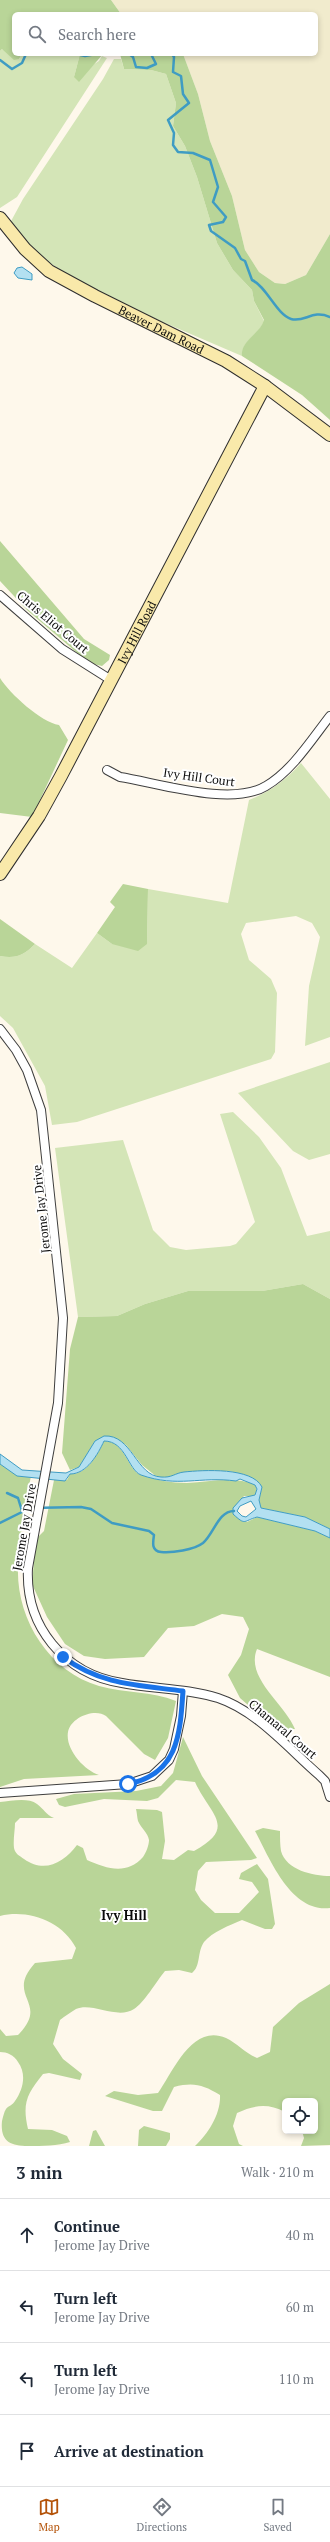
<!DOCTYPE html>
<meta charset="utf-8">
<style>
:root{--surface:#fff;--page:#f6f6f7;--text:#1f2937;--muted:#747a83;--line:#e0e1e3;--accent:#b45309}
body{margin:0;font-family:"PT Serif",serif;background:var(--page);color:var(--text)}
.controls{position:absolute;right:12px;bottom:12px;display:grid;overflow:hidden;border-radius:6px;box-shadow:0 2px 6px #0003}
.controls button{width:36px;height:36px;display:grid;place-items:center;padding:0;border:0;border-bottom:1px solid var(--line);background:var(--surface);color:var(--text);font:20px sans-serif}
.stop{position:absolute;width:12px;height:12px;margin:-9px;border:3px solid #1a73e8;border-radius:50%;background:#fff}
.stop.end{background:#1a73e8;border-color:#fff;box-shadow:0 1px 4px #0008}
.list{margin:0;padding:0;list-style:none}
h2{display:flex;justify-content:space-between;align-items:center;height:52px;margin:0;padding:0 16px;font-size:17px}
h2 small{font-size:13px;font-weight:400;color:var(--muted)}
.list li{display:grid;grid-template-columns:26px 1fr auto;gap:12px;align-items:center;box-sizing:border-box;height:72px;padding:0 16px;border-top:1px solid var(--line)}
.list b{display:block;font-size:15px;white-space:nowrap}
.list p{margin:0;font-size:13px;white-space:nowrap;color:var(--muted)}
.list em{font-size:13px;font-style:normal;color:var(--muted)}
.icon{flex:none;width:22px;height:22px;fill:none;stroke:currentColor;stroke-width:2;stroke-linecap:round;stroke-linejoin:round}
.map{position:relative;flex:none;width:330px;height:2146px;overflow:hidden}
.search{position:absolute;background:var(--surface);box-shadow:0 2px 6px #0003;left:12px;right:12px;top:12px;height:44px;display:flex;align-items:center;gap:10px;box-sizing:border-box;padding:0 14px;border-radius:6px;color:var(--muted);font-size:15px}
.sheet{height:340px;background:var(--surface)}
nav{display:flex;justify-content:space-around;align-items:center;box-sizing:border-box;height:56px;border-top:1px solid var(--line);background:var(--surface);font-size:11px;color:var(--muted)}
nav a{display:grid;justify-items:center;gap:2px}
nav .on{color:var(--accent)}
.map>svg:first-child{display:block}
.farmland{fill:#f1ebcd}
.green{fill:#d4e5b7}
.forest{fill:#b9d598}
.water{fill:#b3e0f1;stroke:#3f9cc3;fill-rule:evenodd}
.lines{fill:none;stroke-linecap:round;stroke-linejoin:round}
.stream{stroke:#3f9cc3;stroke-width:2.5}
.street-casing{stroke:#3e3e3e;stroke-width:10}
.secondary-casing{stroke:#2d2d2d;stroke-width:14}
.street{stroke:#fff;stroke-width:8}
.secondary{stroke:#f9e9aa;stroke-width:12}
.route{stroke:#1a73e8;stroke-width:5}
.labels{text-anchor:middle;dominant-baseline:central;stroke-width:4;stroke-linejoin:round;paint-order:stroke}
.street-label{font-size:12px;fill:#0b0b0b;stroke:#fff}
.neighbourhood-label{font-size:13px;font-weight:bold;fill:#0b0b0b;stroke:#fff}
</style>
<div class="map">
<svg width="330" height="2146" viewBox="0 0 330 2146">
<rect width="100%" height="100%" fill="#fef8eb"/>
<polygon class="farmland" points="111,0 330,0 330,234 306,275 285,284 275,283 259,272 245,250 232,196 210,141 198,94 183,54 316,54 316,14 121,14"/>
<g class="green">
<polygon points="2,49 19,59 22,54 80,54 74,77 99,61 102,56 107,58 17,197 0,208 0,51"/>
<path d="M114 59H121L124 69 151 70 166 74 176 103 173 126 185 146 197 177 217 243 233 270 252 290 254 301 264 321C260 334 241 341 242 356L158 320 71 277 38 255 10 223 23 199 103 79Z"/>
<path d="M301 763 330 799V1037L305 1046 309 986 320 937 312 923 296 916 246 923 241 934 249 960 271 979 277 993 275 1052 271 1059 77 1122 52 1125 45 1086 13 1028 0 1016V956C16 959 24 955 35 944L72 968 97 933 112 944 147 943 148 889 228 903 249 800C270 792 286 780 301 763Z"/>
<polygon points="330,1062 330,1154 309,1160 293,1151 238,1093"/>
<polygon points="233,1112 259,1137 281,1168 307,1236 330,1231 330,1299 303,1284 262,1291 188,1291 145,1304 117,1316 78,1317 55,1148 123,1140 153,1230 170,1247 186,1250 230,1246 236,1244 255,1222 220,1114"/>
</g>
<g class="forest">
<polygon points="0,0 111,0 121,14 14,14 14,54 22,54 19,59 14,60 2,49 0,51"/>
<polygon points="80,54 103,54 79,82 74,77"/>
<path d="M120 54H183L198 94 210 141 232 196 245 250 259 272 275 283 285 284 306 275 330 234V420L302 395 242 356C240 341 260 334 264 320L254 301 252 290 233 270 217 243 197 177 185 146 173 126 176 103 166 74 151 70 124 69Z"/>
<polygon points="0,541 84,639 110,655 109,660 102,666 89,663 27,610 0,581"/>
<path d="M0 678C10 694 41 722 59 725L68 740 32 817 0 813Z"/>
<polygon points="123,884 148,889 147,944 138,951 112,944 97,933 115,907 110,902"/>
<path d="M0 919 35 944C24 955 16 959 0 956Z"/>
<polygon points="303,1284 330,1299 330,1529 305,1517 261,1508 259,1500 262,1487 240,1474 229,1471 185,1472 173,1477 157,1477 142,1465 126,1445 112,1437 95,1441 79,1467 70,1470 62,1453 70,1349 78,1317 117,1316 145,1304 188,1291 262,1291"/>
<path d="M104 1441C126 1441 127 1470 141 1475 156 1480 171 1483 187 1483 210 1482 234 1476 256 1485L257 1493 253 1496H244L232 1511 247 1522 257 1517 315 1531 330 1538V1677L257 1649C245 1678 285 1704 295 1729L278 1731 240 1698 228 1675 241 1655 249 1629 243 1617 222 1614 194 1626 168 1628 144 1657 105 1659 84 1656 65 1644 47 1617 32 1584 36 1539 44 1531 54 1480H67L70 1474C87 1475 98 1454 104 1441Z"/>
<path d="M0 1464 23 1477 31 1476C25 1506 19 1537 18 1567 16 1618 48 1671 99 1686 124 1693 152 1691 176 1701L168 1738 155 1760 144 1754 106 1716C95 1708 71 1717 68 1732 65 1749 84 1770 99 1775L24 1779 0 1787Z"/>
<path d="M183 1737 202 1776 257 1858 251 1860 206 1862 198 1871 195 1890 201 1900 215 1913H239L259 1892 252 1882 239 1879 241 1873 257 1864 268 1879 275 1924 272 1929H265L242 1920C230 1925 212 1932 204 1942 197 1952 201 1966 192 1973L179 1970 165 1971C156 1982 144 2003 134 2009 117 2020 93 2002 76 2009 71 2012 65 2016 60 2020L53 2044 63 2059 82 2074 80 2080 49 2073 43 2074C27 2094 22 2103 28 2129L52 2130 67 2136 70 2142C58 2146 42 2146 28 2146 10 2146 0 2141 2 2121 3 2117 4 2112 6 2109 8 2106 13 2105 15 2101 23 2090 27 2074 18 2062 14 2055 7 2052 0 2052V2029L6 2036 18 2035C51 2002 4 1997 35 1963L72 1959 76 1948C62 1921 28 1909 0 1916V1802C11 1801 28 1797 37 1804 44 1809 46 1815 54 1818H20L15 1823C15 1830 13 1840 14 1848 15 1854 20 1856 24 1859 45 1874 64 1862 77 1845L83 1848 87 1860C107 1869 127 1875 143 1857 146 1853 149 1845 149 1840 148 1833 141 1828 138 1821 137 1817 137 1813 136 1809L157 1810 162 1812 165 1841 162 1859 174 1860 188 1850 194 1851C238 1827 210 1815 195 1782L176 1780 158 1798 147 1801 104 1799 65 1807 59 1805 56 1799 74 1794 136 1791 161 1786 173 1773Z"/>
<path d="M263 1828 280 1831C280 1838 280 1845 281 1851 286 1870 313 1876 330 1876V1908C291 1913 270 1859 255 1831Z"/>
<path d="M330 1984V2145L301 2146 304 2138 302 2131H315V2101H285V2112C268 2103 254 2105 237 2113L233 2126 239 2144 243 2146H195C208 2134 221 2114 220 2095 203 2085 194 2082 174 2087L162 2111H153L105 2096 114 2091 138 2095 158 2093C173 2072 192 2023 226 2038 237 2043 245 2053 257 2058L270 2052 273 2027 299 2003Z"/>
<polygon points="144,2126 170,2133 170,2139 166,2146 138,2146 139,2130"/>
<polygon points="96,2130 105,2146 89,2146 93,2131"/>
</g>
<g class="water">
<polygon points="22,267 32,274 32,280 18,278 14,273 17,268"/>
<path d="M104 1436C132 1434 136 1476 161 1477 172 1478 175 1473 184 1472 203 1470 252 1467 262 1487L259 1500 261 1508 305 1517 330 1529V1538L315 1531 257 1517C243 1521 246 1526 233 1514V1508L242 1498 255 1495 257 1489 255 1485 240 1479 236 1481C200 1476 178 1488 141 1475 128 1470 126 1441 104 1441 98 1454 87 1474 70 1474L65 1481 17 1476 0 1464V1454L22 1470 66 1473 79 1467 95 1441ZM251 1501 256 1509 246 1517 242 1516 237 1511 240 1506Z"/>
</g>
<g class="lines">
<g class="stream">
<polyline points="76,54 85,56 96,54"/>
<polyline points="129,54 133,57 136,67 147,68 156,64 151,54"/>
<path d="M172 54 174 57 173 72 181 76 183 94 189 103 168 120 174 133 173 145 178 152 193 153 210 160 218 187 213 202 226 217 223 222 209 225 211 231 235 248 241 259 245 261 252 280C266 286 277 315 291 319 305 323 312 309 330 317"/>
<polyline points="0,60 12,69 22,63 26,54"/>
<polyline points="7,1493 18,1498 22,1511"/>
<path d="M0 1523 30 1508 81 1507 91 1509 112 1523 149 1531 154 1535C153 1542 151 1551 161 1552 172 1553 194 1550 203 1543 214 1534 218 1511 234 1511"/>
</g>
<g class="street-casing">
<g id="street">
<polyline points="0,595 62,649 111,680"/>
<path d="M107 770 120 777C158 783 232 807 266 786 292 771 312 739 330 716"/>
<path d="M0 1029 16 1050 27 1070 41 1110 63 1318 58 1403 28 1568C25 1626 64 1674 122 1683 153 1689 187 1688 218 1698 257 1711 288 1748 319 1775L325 1781 330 1797"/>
<polyline points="0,1793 128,1784 152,1776 169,1760 174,1749 181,1716 183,1691"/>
</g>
</g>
<g class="secondary-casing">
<g id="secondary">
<path id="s1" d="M0 218 25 249 49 271 95 296 226 361 265 386 330 435"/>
<path id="s2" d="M0 874 39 816 61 776 265 386"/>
</g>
</g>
<use href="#street" class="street"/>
<use href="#secondary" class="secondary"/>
</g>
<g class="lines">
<path class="route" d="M63 1657C101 1685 137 1685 183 1691 180 1735 178 1774 128 1784"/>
</g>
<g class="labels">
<g class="street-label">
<text stroke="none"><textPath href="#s1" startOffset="199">Beaver Dam Road</textPath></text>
<text transform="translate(53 622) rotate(40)">Chris Eliot Court</text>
<text stroke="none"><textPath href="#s2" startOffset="278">Ivy Hill Road</textPath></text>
<text transform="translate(199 777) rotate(8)">Ivy Hill Court</text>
<text transform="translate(41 1209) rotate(-96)">Jerome Jay Drive</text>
<text transform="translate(24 1527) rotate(-80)">Jerome Jay Drive</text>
<text transform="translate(283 1729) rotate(40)">Chamaral Court</text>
</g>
<g class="neighbourhood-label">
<text x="124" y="1915">Ivy Hill</text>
</g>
</g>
</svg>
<div class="controls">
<button><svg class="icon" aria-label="locate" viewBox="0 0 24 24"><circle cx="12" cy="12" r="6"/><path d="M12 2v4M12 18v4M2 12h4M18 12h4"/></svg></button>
</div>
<div class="stop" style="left:128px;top:1784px"></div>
<div class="stop end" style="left:63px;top:1657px"></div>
<div class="search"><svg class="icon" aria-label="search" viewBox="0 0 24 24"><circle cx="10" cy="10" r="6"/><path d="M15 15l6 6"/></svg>Search here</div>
</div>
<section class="sheet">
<h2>3 min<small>Walk · 210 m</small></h2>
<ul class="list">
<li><svg class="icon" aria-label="ahead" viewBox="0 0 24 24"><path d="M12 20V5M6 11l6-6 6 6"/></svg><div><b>Continue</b><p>Jerome Jay Drive</p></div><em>40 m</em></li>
<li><svg class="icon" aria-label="left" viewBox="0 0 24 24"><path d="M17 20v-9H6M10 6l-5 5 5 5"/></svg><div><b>Turn left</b><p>Jerome Jay Drive</p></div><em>60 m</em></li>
<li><svg class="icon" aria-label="left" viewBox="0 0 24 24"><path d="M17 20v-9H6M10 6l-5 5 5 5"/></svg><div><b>Turn left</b><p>Jerome Jay Drive</p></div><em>110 m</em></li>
<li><svg class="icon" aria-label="arrive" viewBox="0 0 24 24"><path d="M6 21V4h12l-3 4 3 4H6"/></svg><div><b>Arrive at destination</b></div></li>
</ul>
</section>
<nav>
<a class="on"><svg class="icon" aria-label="map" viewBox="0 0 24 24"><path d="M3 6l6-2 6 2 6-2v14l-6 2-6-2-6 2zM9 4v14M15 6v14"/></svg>Map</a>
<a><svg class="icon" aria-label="directions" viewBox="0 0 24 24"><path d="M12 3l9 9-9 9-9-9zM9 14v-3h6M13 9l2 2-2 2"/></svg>Directions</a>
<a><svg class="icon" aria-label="saved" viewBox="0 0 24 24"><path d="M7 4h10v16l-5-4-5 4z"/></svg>Saved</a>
</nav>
